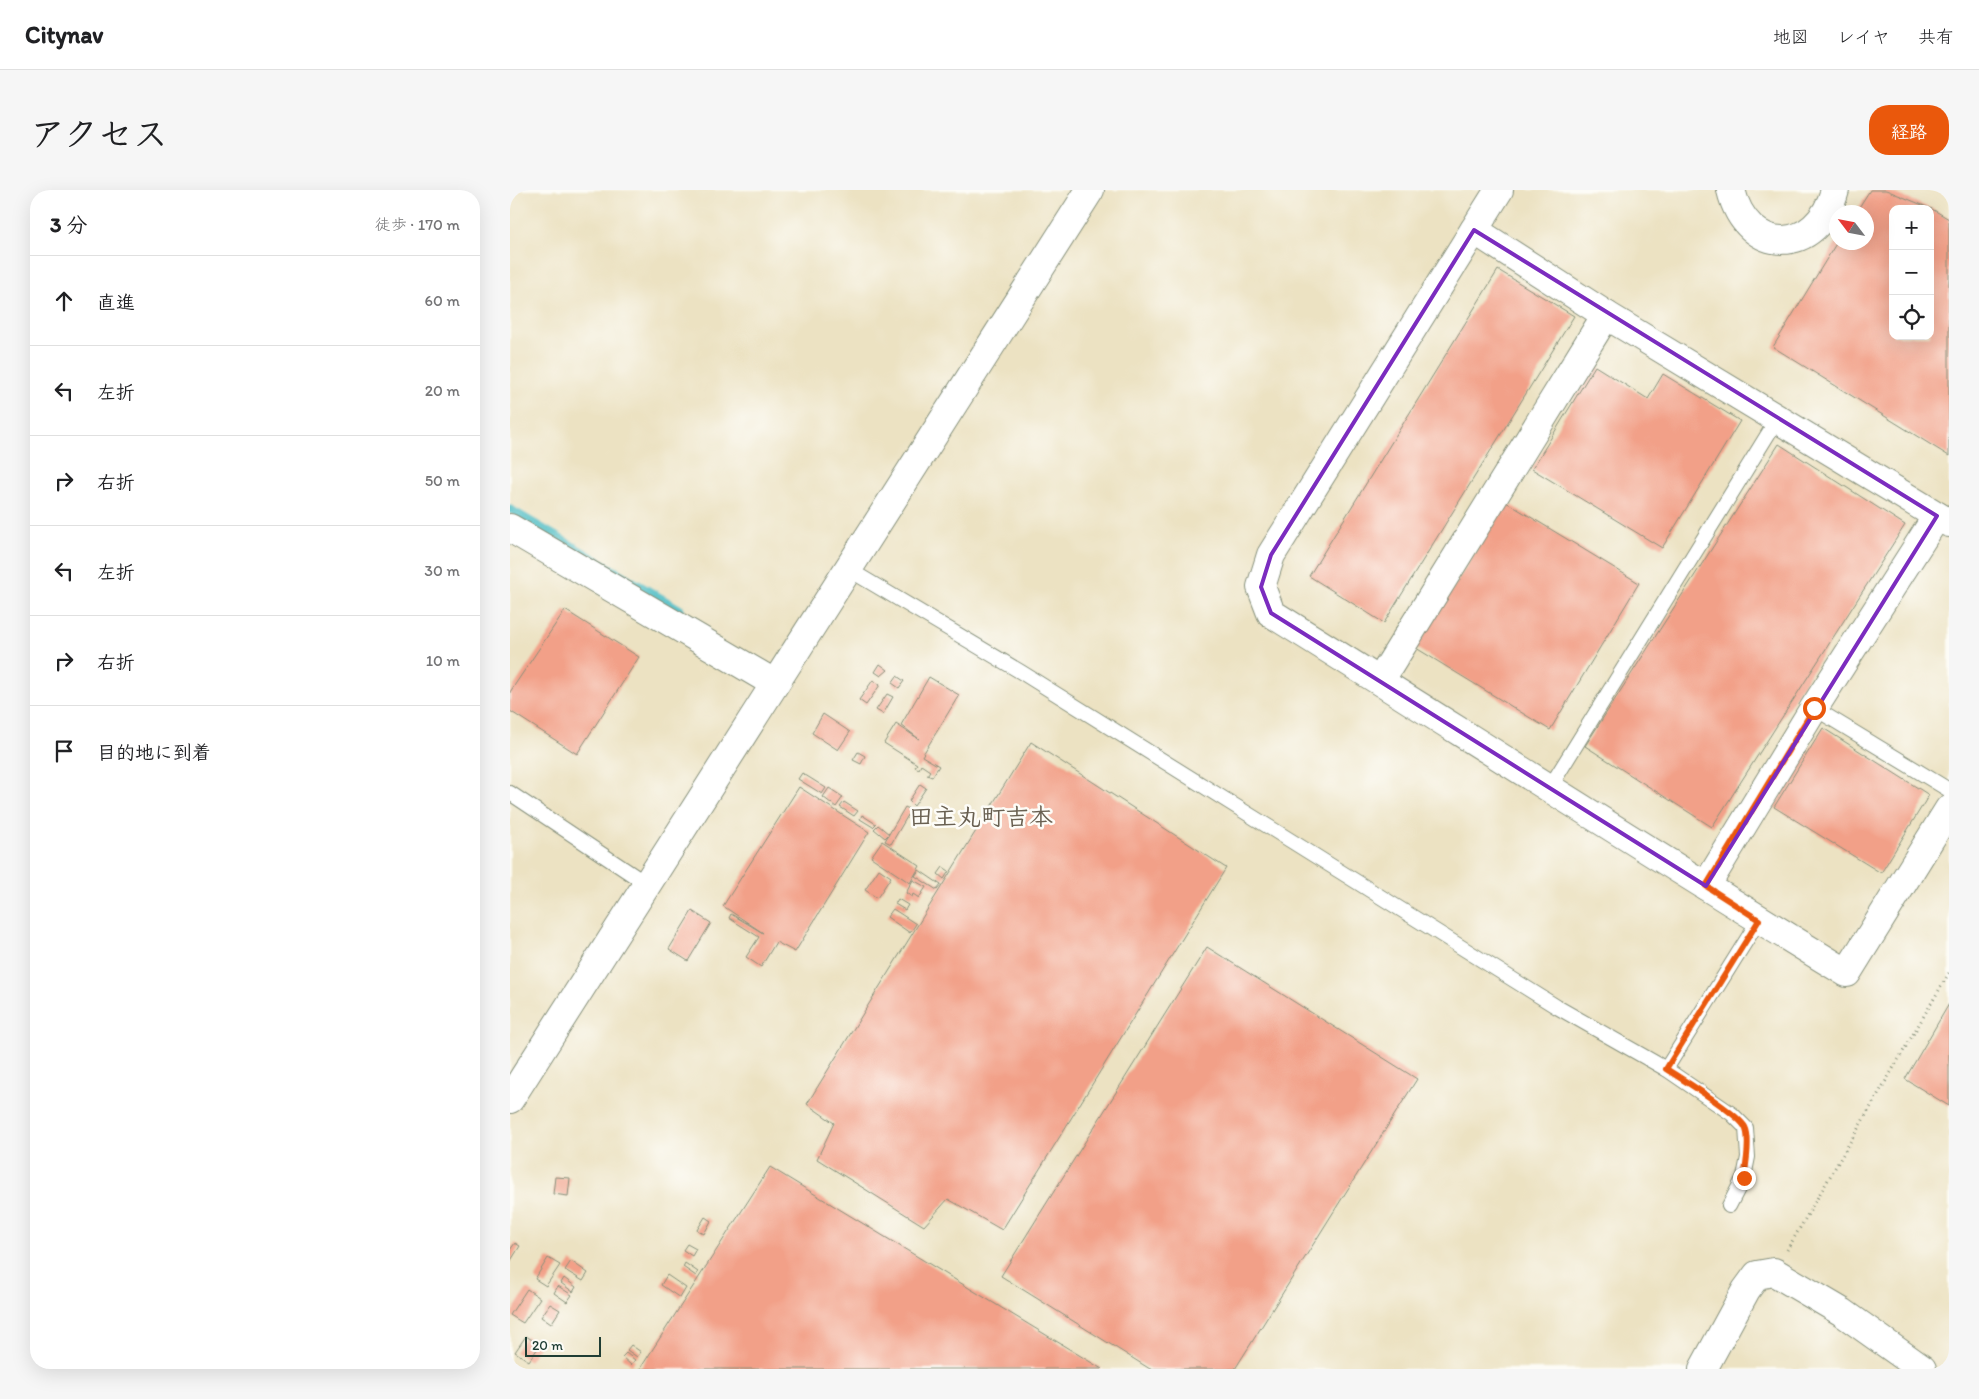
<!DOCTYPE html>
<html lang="ja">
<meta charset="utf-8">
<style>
:root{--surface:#fff;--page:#f6f6f6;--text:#202124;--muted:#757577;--line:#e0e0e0;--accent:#ea580c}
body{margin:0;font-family:Itim,"Klee One",sans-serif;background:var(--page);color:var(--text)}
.controls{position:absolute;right:15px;top:15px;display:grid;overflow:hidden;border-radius:10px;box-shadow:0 5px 20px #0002}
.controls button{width:45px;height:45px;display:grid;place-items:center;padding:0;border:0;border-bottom:1px solid var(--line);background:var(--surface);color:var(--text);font:25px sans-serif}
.compass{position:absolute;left:1319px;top:15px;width:45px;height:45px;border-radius:50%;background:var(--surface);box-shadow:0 5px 20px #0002;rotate:302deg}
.scale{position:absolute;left:15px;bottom:12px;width:76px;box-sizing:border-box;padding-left:5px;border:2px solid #1f3d34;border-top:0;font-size:14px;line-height:18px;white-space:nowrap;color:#1f3d34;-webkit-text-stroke:4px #fdfcf7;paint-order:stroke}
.stop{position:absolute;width:15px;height:15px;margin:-11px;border:4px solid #ea580c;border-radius:50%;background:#fff}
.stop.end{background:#ea580c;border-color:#fff;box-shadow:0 1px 5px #0008}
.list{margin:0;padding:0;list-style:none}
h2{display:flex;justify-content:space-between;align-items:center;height:65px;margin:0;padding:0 20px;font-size:21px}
h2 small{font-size:16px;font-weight:400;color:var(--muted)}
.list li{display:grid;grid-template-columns:32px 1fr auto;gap:15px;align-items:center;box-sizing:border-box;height:90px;padding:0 20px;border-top:1px solid var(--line)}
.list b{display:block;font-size:19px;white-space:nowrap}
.list em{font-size:16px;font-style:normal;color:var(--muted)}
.icon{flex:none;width:28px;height:28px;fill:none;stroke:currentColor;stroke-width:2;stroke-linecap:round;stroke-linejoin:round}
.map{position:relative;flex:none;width:1439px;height:1179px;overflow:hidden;border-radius:20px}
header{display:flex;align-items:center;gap:30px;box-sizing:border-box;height:70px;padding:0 25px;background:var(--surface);border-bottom:1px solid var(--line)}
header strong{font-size:24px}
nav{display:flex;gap:28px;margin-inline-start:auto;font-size:18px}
.intro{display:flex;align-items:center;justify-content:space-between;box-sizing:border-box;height:120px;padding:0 30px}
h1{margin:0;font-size:35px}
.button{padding:12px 22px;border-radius:20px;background:var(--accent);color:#fff;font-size:18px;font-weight:700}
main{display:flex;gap:30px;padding:0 30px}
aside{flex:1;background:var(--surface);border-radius:20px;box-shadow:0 5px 20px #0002}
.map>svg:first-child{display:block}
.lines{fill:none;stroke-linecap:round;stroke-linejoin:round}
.stream{stroke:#4fbdc4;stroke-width:8}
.building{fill:#f2a088;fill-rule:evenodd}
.lane-casing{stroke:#86907b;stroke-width:16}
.street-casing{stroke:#86907b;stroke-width:30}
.secondary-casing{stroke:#86907b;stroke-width:30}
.path{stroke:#86907b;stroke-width:3;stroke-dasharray:1 4;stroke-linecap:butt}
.lane{stroke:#fff;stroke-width:14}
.street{stroke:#fff;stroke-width:28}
.secondary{stroke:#fff;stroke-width:28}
.route{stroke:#ea580c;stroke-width:6}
.marked{fill:none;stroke:#7b2cbf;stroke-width:4;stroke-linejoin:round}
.labels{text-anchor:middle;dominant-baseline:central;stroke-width:5;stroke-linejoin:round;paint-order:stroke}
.quarter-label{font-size:24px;font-weight:bold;fill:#696051;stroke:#fdfcf7}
</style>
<header>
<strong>Citynav</strong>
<nav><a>地図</a><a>レイヤ</a><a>共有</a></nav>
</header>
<div class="intro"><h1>アクセス</h1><a class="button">経路</a></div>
<main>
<aside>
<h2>3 分<small>徒歩 · 170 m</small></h2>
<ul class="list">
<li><svg class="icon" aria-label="ahead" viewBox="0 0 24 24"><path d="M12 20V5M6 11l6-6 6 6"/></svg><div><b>直進</b></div><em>60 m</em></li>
<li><svg class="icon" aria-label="left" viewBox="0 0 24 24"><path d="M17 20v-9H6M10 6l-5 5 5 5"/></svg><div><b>左折</b></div><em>20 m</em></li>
<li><svg class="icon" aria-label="right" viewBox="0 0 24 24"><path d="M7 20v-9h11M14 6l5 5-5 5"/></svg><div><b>右折</b></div><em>50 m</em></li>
<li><svg class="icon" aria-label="left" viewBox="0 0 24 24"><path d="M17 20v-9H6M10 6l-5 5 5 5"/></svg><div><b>左折</b></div><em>30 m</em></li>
<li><svg class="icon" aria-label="right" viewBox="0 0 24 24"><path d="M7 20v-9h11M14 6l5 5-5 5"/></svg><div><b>右折</b></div><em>10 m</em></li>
<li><svg class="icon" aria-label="arrive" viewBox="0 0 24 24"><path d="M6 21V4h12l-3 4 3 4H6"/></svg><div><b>目的地に到着</b></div></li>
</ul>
</aside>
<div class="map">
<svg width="1439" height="1179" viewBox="0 0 1439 1179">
<rect width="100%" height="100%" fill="#fdfcf7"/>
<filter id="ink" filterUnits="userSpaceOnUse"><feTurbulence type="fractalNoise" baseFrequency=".02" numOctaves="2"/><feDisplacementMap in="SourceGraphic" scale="10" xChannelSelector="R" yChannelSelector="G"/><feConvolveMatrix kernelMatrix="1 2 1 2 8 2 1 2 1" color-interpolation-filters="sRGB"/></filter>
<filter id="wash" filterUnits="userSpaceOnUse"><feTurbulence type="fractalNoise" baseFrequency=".0096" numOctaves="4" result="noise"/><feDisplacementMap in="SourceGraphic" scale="20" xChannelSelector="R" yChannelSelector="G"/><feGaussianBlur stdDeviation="1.12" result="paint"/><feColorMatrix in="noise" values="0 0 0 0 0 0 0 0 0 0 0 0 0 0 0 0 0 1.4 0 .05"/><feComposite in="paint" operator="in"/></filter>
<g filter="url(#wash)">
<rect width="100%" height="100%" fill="#ece2c2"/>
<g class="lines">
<polyline class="stream" points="0,319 170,419"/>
</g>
<g id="blocks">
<g class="building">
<path d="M1360 0H1376L1422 19 1439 29V266L1263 157 1327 52H1356V22H1346ZM1383 19H1420V146H1383Z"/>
<polygon points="988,80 1064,126 874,433 799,386"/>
<polygon points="1085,176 1138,209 1153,184 1230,231 1152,358 1022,279"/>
<polygon points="1269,254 1395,335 1202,637 1075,556"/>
<polygon points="996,312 1129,393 1040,540 906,458"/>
<polygon points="55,420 129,467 67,564 0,521 0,502"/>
<polygon points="370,474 378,480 371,486 365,482"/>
<polygon points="387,486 394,491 389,498 382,493"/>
<polygon points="419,487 449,505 412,566 429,576 422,587 417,585 420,581 411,575 409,579 405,577 407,574 374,553 386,534 409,549 391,535"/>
<polygon points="363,490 370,495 356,515 349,510"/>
<polygon points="377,504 383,507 373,524 366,520"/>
<polygon points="313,524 340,542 328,560 302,543"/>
<polygon points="1313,538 1419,605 1371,683 1264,617"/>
<polygon points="521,552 716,678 492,1040 438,1009 414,1036 307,969 324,933 297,914"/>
<polygon points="348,562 355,566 351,574 343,570"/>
<polygon points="292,583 316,598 312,604 288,589"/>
<polygon points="410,594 416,598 404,616 399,611"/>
<polygon points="289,597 359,642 285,762 266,752 251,777 236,767 249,747 219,728 221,724 253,743 213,716"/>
<polygon points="319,598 333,607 326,617 313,607"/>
<polygon points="334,612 348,621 344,626 330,617"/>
<polygon points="395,617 401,620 381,654 375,651 379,644 375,648 364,639 368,635 379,644"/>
<polygon points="352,625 366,634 363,637 350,629"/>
<polygon points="372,651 410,676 400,693 361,667"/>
<polygon points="433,677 439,681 434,689 428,684"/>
<polygon points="369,679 381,687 367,708 355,700"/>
<polygon points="409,680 431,695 427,700 405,686"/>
<polygon points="403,690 416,697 409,708 403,704 402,707 396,703"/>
<polygon points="388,709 398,715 395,720 385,714"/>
<polygon points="383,719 406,734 400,743 377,727"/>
<polygon points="182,721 201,733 178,771 159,759"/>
<polygon points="697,757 907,889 725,1179 640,1179 491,1086"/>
<polygon points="1439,814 1439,916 1395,889"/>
<polygon points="260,977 592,1179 130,1179"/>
<polygon points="45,987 60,988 58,1006 43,1004"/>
<polygon points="195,1027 201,1031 194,1044 187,1040"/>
<polygon points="5,1053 10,1056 0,1072 0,1060"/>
<polygon points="177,1054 186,1059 182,1066 173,1060"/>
<polygon points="38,1068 50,1075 36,1096 25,1089"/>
<polygon points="61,1071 78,1083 73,1091 55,1080"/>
<polygon points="175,1073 188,1082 186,1086 173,1077"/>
<polygon points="157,1085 176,1098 170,1108 151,1095"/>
<polygon points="54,1088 66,1097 63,1102 51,1093"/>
<polygon points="48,1096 62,1105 57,1112 44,1103"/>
<polygon points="17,1099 30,1108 13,1133 0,1125"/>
<polygon points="40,1114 50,1120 41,1134 31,1127"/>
<polygon points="16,1146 30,1155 19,1171 5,1162"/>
<polygon points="121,1155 131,1162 127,1167 117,1160"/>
<polygon points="116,1163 125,1170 121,1175 112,1167"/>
</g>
</g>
</g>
<g filter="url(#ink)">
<use href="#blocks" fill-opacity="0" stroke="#86907b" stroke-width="1"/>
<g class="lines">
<g class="lane-casing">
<g id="lane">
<polyline points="338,379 511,482 1047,817 1156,879 1222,924 1236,938 1238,967 1234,987 1219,1016"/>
<polyline points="1304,518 1439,600"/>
<polyline points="1040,597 1268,228"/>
<polyline points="0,603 138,695"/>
<polyline points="1156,879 1249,730"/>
</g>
</g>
<g class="street-casing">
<g id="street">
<path d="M989 0 761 365 751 397 761 423C953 543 1143 665 1337 783L1439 619"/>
<path d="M1221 0C1237 67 1308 66 1325 0"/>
<polyline points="964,40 1096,125 1439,333"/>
<polyline points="870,491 1096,125"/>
<polyline points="1196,696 1304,518 1427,326"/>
<polyline points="1193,1179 1236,1100 1247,1085 1264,1082 1332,1122 1412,1179"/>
</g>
</g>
<g class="secondary-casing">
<g id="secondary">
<polyline points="0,338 264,493"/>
<polyline points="0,909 580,0"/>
</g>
</g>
<polyline class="path" points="1277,1060 1439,783"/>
<use href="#lane" class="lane"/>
<use href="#street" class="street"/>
<use href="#secondary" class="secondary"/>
</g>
</g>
<g class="lines" filter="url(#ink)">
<path class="route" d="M1234 988C1236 976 1241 948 1235 937 1227 923 1172 889 1156 879L1249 730 1196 696 1304 518"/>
</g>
<path class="marked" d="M964 40 1427 326 1196 696 761 423 751 397 761 365Z"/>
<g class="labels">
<g class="quarter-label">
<text x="471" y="626">田主丸町吉本</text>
</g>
</g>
</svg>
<div class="controls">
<button>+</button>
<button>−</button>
<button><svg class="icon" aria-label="locate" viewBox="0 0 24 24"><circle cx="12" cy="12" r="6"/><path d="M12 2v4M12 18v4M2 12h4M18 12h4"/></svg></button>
</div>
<svg class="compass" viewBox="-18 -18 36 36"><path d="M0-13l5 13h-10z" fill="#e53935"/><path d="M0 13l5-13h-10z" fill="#757577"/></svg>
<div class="scale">20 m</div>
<div class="stop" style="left:1304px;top:518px"></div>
<div class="stop end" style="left:1234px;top:988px"></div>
</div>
</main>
